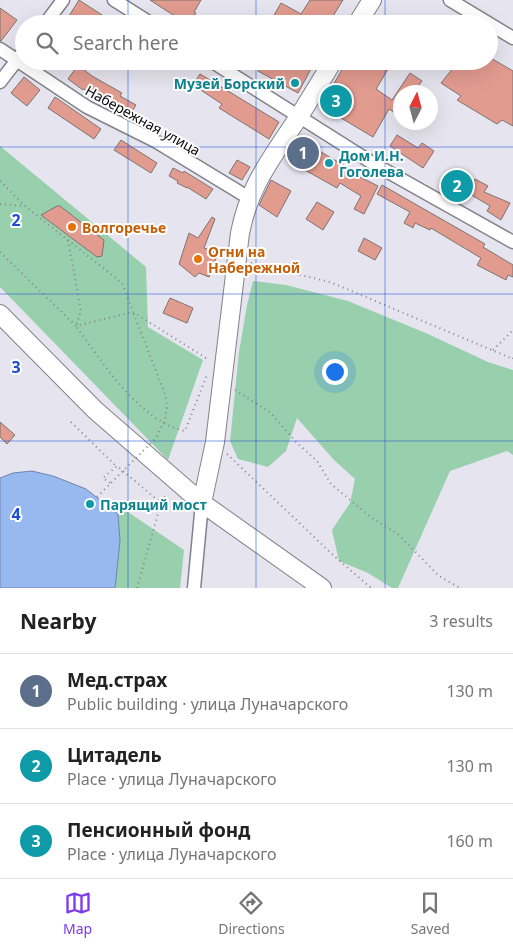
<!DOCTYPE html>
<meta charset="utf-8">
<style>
:root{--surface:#fff;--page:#f2f2f2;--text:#222;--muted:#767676;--line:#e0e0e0;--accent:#7c3aed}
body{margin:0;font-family:"Noto Sans",sans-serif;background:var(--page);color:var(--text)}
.compass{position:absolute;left:393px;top:85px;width:45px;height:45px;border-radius:50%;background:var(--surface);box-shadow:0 5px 20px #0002;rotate:6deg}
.you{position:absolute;left:334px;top:371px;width:18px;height:18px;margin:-12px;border:4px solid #fff;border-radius:50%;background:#1a73e8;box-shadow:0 0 0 8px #1a73e833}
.badge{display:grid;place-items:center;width:32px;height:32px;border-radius:50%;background:var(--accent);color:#fff;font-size:16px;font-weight:700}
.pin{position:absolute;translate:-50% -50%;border:2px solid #fff;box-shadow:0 1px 5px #0006}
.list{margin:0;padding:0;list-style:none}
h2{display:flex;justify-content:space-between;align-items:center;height:65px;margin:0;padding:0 20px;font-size:21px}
h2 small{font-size:16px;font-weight:400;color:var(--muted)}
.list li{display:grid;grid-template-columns:32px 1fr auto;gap:15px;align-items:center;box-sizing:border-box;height:75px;padding:0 20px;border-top:1px solid var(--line)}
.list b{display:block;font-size:19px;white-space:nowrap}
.list p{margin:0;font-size:16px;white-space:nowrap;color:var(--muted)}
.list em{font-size:16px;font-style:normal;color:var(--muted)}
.icon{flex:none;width:28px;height:28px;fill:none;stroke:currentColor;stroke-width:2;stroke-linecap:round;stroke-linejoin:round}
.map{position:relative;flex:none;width:513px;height:588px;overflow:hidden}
.search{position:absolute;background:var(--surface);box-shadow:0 5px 20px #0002;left:15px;right:15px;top:15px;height:55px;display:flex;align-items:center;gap:12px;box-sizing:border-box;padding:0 18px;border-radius:28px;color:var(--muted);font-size:19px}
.sheet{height:290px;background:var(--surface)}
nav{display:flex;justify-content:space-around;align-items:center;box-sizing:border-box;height:70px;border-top:1px solid var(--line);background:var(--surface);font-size:14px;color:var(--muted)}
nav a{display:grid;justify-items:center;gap:2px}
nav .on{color:var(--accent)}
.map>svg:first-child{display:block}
.green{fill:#98d0ad}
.water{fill:#98b8f0;stroke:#6e84ac}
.building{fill:#e29b8f;stroke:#7d7371}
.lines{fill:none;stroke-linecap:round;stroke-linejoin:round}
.street-casing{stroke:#82828a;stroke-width:15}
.secondary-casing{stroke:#82828a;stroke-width:20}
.path{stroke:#85848b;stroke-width:2;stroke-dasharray:1 4;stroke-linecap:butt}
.street{stroke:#fff;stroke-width:12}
.secondary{stroke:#fff;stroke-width:18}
.path-bridge{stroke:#85848b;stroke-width:2;stroke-dasharray:1 4;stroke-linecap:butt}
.grid{fill:none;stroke:#1d4ed8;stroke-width:1;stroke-opacity:0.55}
.culture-dot{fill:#0f9aa8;stroke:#fff;stroke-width:2}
.food-dot{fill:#e8710a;stroke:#fff;stroke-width:2}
.labels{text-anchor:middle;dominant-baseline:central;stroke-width:4;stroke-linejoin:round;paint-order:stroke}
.culture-label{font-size:14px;font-weight:bold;fill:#0d838f;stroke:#fff;text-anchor:start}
.street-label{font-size:14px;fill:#0c0c0f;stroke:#fff}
.food-label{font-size:14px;font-weight:bold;fill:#c56008;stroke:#fff;text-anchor:start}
.grid-label{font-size:16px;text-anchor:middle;font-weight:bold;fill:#1d4ed8;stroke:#fff;stroke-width:4;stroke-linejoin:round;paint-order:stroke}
</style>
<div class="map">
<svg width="513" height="588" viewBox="0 0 513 588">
<rect width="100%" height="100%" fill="#e6e5ef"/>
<g class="green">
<polygon points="0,146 146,267 148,327 203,360 168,460 0,287"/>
<polygon points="253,281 286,285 348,301 428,334 488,362 513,370 513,455 507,451 450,471 398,588 392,588 368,573 339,561 332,530 350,503 355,479 334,460 297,418 286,451 268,467 238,459 230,441 239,352 247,305"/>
<polygon points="125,510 184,550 180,588 115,588 120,541 118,514"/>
</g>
<polygon class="water" points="32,471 53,476 86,489 118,514 120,541 115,588 0,588 0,478 13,473"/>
<g class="building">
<polygon points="79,0 116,24 64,24"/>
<polygon points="150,0 201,0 194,12 196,13 189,24 187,24"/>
<polygon points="310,0 343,0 328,24 321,24 310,17 309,19 317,24 295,24 296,23 285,17 281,24 269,24 281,3 301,14"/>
<polygon points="0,8 17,20 1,41 0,41"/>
<polygon points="489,57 513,71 513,126 502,120 497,124 457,100 461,96 441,83 454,67 449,61 489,61"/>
<polygon points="264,61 302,61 312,67 298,93 258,71"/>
<polygon points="347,61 393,61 376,89 392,100 410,73 422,81 414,92 400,92 400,116 389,109 373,137 321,106"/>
<polygon points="78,65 92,76 122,93 120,96 136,105 130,115 84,89 83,90 68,79"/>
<polygon points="200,74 279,122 269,139 219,108 222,104 193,85"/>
<polygon points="24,77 40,90 27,106 11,93"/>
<polygon points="55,97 101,129 94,139 48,108"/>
<polygon points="397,135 418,148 422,143 434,151 423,168 390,146"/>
<polygon points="301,136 318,146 316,149 357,173 356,175 378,186 364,214 354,209 361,196 340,183 337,188 287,160"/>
<polygon points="121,140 157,163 151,173 114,150"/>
<polygon points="237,160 250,167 242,180 229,173"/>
<polygon points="173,168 183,173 184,171 213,189 206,199 187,187 187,188 177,183 178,181 169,176"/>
<polygon points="454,175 472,184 475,179 488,186 484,192 510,203 501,220 487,211 490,206 463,190 460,197 447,189"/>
<polygon points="271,180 291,191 277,217 259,205"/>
<polygon points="382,185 485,244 483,247 513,265 513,277 508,275 506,280 477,265 481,258 431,228 430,230 415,223 413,228 404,223 410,212 377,194"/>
<polygon points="317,202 334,212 323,230 306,219"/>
<polygon points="57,206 60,206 104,240 102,256 97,257 41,215"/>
<polygon points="212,217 215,219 204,248 218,253 209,277 199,273 195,277 179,264 189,233 198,238"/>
<polygon points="364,238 382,248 375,260 358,251"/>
<polygon points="170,298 193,308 187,323 163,313"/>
<polygon points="0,422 15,435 7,444 0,437"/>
</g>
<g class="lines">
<g class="street-casing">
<g id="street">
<polyline points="114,0 152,24"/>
<polyline points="450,0 513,38"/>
<polyline points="45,24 63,0"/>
<polyline points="0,49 87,107 157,142 249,198"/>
<polyline points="211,61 374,164 513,242"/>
<polyline points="0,82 24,51"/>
<polyline points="194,588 202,503"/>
</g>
</g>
<g class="secondary-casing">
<g id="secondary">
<polyline points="357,24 372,0"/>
<polyline points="0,314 95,410 202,503 322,588"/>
<path d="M202 503 215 442 240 233C249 187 269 162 294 124 308 103 320 82 333 61"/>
</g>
</g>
<g class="path">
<polyline points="0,181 25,206 122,283 133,311"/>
<polyline points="0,204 25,206"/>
<path d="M68 240 81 311 76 326C103 363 139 421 185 431L207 375"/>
<polyline points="0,252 76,326 133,312 209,360"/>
<polyline points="251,263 330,282 513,359 513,356"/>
<polyline points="493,350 513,330"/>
<polyline points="235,390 271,413 296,442 317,461 331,484 372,518 398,534 439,576 460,588"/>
<polyline points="71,422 116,466"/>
<polyline points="227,454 333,555 371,588"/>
<polyline points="110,483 103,478 117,466 161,503"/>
<polyline points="137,588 161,503 167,493"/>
</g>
<use href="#street" class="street"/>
<use href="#secondary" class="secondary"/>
<polyline class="path-bridge" points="90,504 156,438 165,419 167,407 165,394 133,312"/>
</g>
<path class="grid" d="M128 0V24M256 0V24M385 0V24M128 61V588M256 61V588M385 61V588M0 147H513M0 294H513M0 441H513"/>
<g class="culture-dot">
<circle cx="295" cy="83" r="5"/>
<circle cx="329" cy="163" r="5"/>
<circle cx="90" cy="504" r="5"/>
</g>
<g class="food-dot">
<circle cx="72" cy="227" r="5"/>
<circle cx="198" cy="259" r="5"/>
</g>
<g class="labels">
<g class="culture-label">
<text x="285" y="83" text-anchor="end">Музей Борский</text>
<text x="339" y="155">Дом И.Н.<tspan x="339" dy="16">Гоголева</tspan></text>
<text x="100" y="504">Парящий мост</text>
</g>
<g class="street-label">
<text transform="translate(143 120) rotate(29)">Набережная улица</text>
</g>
<g class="food-label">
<text x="82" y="227">Волгоречье</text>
<text x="208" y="251">Огни на<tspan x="208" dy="16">Набережной</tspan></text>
</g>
</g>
<g class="grid-label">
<text x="16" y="226">2</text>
<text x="16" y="373">3</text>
<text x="16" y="520">4</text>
</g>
</svg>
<svg class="compass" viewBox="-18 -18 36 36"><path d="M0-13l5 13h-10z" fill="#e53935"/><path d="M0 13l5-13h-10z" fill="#767676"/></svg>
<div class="you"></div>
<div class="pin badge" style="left:303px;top:153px;background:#5c6f8a">1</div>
<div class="pin badge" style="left:457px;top:186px;background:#0f9aa8">2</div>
<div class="pin badge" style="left:336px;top:101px;background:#0f9aa8">3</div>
<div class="search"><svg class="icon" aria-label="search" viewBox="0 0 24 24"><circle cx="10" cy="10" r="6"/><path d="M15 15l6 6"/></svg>Search here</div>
</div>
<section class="sheet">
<h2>Nearby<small>3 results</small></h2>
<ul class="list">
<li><span class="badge" style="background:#5c6f8a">1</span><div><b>Мед.страх</b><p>Public building · улица Луначарского</p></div><em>130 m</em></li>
<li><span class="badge" style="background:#0f9aa8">2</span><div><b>Цитадель</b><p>Place · улица Луначарского</p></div><em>130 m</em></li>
<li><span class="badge" style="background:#0f9aa8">3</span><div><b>Пенсионный фонд</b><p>Place · улица Луначарского</p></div><em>160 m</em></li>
</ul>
</section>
<nav>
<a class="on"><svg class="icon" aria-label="map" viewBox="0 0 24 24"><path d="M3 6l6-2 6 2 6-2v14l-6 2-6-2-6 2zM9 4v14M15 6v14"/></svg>Map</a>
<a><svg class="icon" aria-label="directions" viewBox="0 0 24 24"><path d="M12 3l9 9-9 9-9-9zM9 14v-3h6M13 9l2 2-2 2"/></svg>Directions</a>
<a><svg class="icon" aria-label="saved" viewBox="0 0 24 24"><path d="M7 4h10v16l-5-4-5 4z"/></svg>Saved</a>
</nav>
